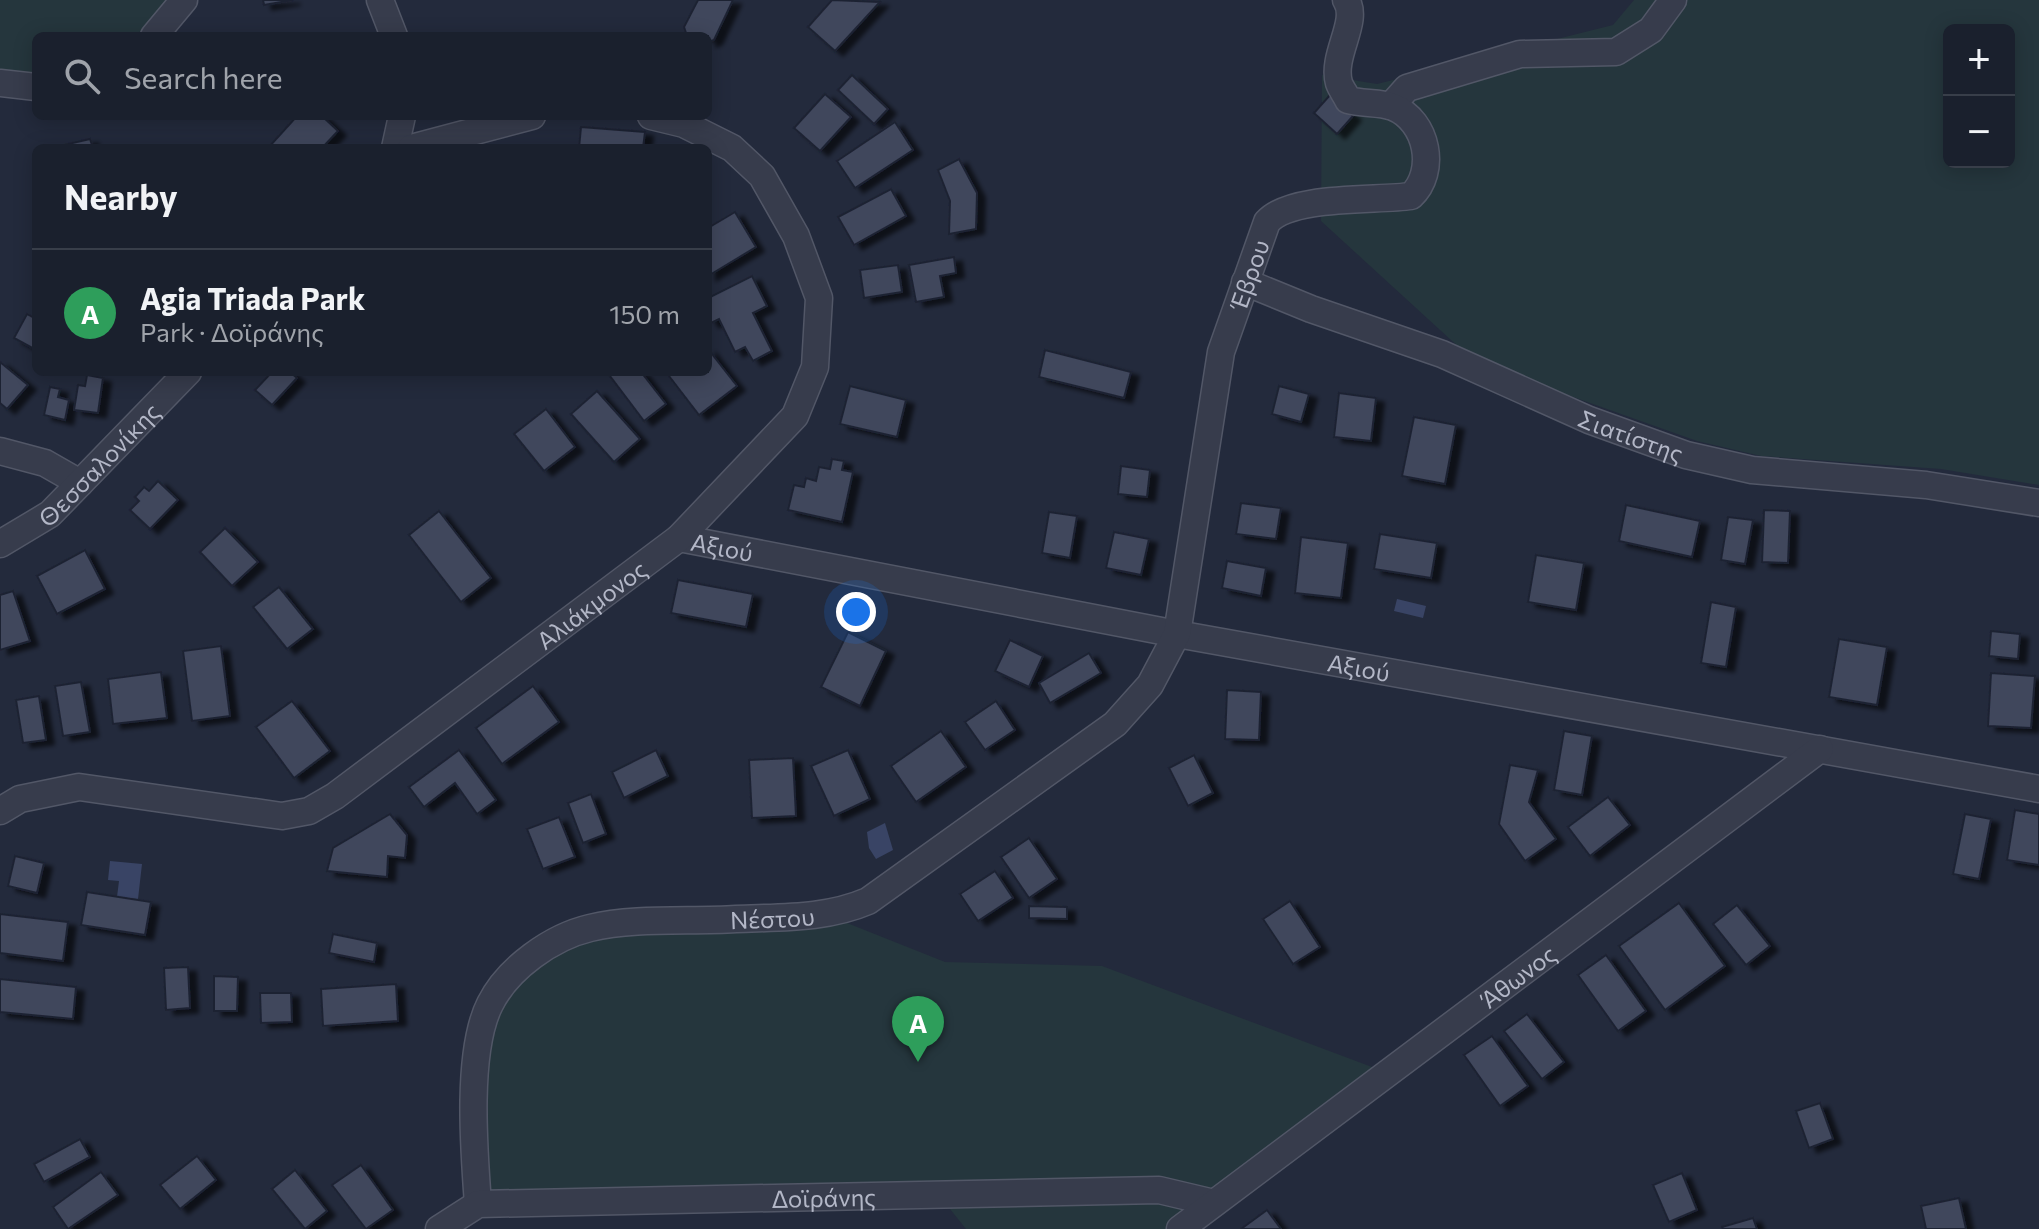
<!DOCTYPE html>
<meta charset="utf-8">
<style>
:root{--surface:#1a202d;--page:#232835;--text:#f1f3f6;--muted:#9fa3aa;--line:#383e49;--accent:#8c9099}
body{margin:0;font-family:Commissioner,sans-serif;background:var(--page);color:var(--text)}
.controls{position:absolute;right:24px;top:24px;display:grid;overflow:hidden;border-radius:12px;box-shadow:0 4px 20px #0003}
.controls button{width:72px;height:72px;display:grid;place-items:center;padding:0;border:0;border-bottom:2px solid var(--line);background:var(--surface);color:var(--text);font:40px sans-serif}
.you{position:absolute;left:856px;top:612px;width:28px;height:28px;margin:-20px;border:6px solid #fff;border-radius:50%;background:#1a73e8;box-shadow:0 0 0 12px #1a73e833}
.badge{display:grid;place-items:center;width:52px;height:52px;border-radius:50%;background:var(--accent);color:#fff;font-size:26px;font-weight:700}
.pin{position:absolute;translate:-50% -66px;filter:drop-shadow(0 2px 4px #0008)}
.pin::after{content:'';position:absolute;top:42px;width:28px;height:24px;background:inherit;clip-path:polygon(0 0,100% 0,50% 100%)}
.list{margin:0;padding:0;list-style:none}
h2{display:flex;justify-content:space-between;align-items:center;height:104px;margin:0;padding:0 32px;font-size:34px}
h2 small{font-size:26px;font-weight:400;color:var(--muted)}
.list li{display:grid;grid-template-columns:52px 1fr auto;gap:24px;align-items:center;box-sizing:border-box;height:128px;padding:0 32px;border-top:2px solid var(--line)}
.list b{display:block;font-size:30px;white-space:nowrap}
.list p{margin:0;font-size:26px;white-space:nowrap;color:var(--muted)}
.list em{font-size:26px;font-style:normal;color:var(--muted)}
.icon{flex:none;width:44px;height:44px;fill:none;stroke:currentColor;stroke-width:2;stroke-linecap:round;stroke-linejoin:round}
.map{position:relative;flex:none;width:2039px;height:1229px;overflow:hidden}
.search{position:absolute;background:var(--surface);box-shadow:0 4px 20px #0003;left:32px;top:32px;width:680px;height:88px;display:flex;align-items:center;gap:20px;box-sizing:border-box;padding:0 28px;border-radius:12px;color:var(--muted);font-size:30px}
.panel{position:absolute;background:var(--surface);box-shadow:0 4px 20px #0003;left:32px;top:144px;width:680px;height:232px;border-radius:12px}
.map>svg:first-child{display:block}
.green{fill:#25363d;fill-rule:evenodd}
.water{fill:#394465}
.building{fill:#3f465c;stroke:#1e2333;stroke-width:2;filter:url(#shadow)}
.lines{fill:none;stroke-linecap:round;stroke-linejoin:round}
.minor-casing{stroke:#525767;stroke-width:29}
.minor{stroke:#373c4c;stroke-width:26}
.labels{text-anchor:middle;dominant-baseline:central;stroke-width:6;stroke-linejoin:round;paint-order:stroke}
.street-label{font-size:24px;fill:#b3b7c7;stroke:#1c2231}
</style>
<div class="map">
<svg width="2039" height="1229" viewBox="0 0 2039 1229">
<defs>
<filter id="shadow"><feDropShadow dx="8" dy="4.5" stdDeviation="2" flood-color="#0009"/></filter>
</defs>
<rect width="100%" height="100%" fill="#232a3c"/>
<g class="green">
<polygon points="0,0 168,0 162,11 135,36 36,36 36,75 0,74"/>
<path d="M1634 0H2039V485L1941 469 1761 456 1697 441 1475 362 1321 221 1322 75 1377 84 1613 25ZM1949 30H2009V162H1949Z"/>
<polygon points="827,915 945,962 1102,966 1388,1073 1180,1229 966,1229 938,1194 478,1204 485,1015 564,937"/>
</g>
<g class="water">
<polygon points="1397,599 1426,606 1423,618 1394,611"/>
<polygon points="885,823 893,850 876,859 869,848 867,832"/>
<polygon points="110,861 142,864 138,899 117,897 119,881 108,880"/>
</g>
<g class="building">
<polygon points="263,0 293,0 264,5"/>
<polygon points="698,0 733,0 714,40 708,42 708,36 687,36 684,27"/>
<polygon points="832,0 880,2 835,51 808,27"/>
<polygon points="852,75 888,109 874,124 838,90"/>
<polygon points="825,94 851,117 820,151 794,128"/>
<polygon points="1330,95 1353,116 1337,134 1314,113"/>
<polygon points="297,116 322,116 338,131 322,148 268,148"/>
<polygon points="895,122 913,150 855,188 837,161"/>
<polygon points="581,127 645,132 643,148 579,148"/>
<polygon points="90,139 93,148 55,148 55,147"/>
<polygon points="959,159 977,193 976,229 949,234 950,201 938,170"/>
<polygon points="891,189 906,216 854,245 838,217"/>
<polygon points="735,212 756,247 708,276 708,228"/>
<polygon points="954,257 956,273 940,276 944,297 916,302 909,265"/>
<polygon points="898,265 902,292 864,298 860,270"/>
<polygon points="752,276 767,306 753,313 772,351 753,361 745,347 735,352 719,319 711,323 708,318 708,298"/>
<polygon points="27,314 36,319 36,350 14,338"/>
<polygon points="708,349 737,386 699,415 669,376 674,372 708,372"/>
<polygon points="1045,350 1131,372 1124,398 1039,377"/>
<polygon points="0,362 28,385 7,409 0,403"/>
<polygon points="272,372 290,372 297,378 272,405 255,390"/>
<polygon points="607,372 641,372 666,404 644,421"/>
<polygon points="87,375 103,378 98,413 74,410 78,385 85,386"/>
<polygon points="850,386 906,400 897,437 840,424"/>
<polygon points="1279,386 1309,394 1301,422 1272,414"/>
<polygon points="50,387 60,389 58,397 69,400 65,420 44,415"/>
<polygon points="597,391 640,439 614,462 571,414"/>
<polygon points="1339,393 1376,398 1371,441 1334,437"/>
<polygon points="546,409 575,447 544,471 514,434"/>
<polygon points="1414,417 1456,425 1445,484 1402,476"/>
<polygon points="832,459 844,461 842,470 853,472 842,522 788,510 794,485 804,487 806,478 816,481 819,467 830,469"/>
<polygon points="1121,466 1150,470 1147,497 1118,494"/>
<polygon points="158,481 178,500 150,529 130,510 139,501 135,497 144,487 149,491"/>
<polygon points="1241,503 1281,508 1276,539 1236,534"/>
<polygon points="1626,505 1700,521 1692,557 1619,541"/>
<polygon points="1764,510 1790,511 1788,563 1762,562"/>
<polygon points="439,511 491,578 461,602 409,535"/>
<polygon points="1049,512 1077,516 1070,558 1042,553"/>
<polygon points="1728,517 1753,520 1745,564 1721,560"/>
<polygon points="225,528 258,562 232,586 200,552"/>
<polygon points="1114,532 1149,539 1141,575 1106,568"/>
<polygon points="1380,534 1437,543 1431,578 1374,569"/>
<polygon points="1301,537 1348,543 1341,598 1295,593"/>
<polygon points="85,550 105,589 57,614 37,576"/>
<polygon points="1536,555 1584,563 1576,610 1528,602"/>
<polygon points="1227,561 1266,568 1261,596 1222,588"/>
<polygon points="678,580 753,594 746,627 671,613"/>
<polygon points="279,587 313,629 287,649 253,607"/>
<polygon points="13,591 30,641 0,650 0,595"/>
<polygon points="1711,602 1736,607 1726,667 1701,663"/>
<polygon points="1991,631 2020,634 2018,659 1989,656"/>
<polygon points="848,632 886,651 860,706 821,687"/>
<polygon points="1839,639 1887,647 1877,705 1829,697"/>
<polygon points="1010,640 1043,656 1029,687 995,671"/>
<polygon points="221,646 230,716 192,721 183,651"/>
<polygon points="1089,653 1101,673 1050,703 1039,683"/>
<polygon points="161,672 167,718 113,724 108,679"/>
<polygon points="1991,673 2035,676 2031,728 1988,726"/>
<polygon points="81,682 90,732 63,736 55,686"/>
<polygon points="533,686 559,722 502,764 476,728"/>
<polygon points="1227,690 1261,692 1259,740 1225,739"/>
<polygon points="39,696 46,740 23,743 16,700"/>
<polygon points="292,701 330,751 294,778 256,727"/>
<polygon points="996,701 1015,730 985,750 965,722"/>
<polygon points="941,731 966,767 916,802 891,766"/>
<polygon points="1564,731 1592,736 1582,795 1554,790"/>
<polygon points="459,750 496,800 477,814 455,783 424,807 409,787"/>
<polygon points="656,750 668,776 624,798 612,772"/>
<polygon points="848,750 870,799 834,816 811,766"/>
<polygon points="1194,755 1213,793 1188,806 1169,768"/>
<polygon points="793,758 796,816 752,818 749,760"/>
<polygon points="1510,765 1538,770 1529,802 1556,839 1525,861 1499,824"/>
<polygon points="591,794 606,834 583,843 568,803"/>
<polygon points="1608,797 1630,825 1590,856 1568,827"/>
<polygon points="2015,810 2039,814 2039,865 2007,860"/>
<polygon points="390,814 407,835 405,858 388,856 387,877 327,871 333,848"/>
<polygon points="1965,814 1991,819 1979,879 1953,874"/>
<polygon points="559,817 575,857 543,869 527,829"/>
<polygon points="1029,838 1057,879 1029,898 1001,857"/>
<polygon points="15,856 44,863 37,893 8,886"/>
<polygon points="995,871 1013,898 978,921 960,894"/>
<polygon points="87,892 151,902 145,935 81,925"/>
<polygon points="1290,901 1320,947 1293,964 1263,919"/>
<polygon points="1679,903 1725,966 1665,1010 1619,946"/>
<polygon points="1737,905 1770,946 1746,965 1713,924"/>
<polygon points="1029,906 1067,907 1067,919 1029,918"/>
<polygon points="0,914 68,922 63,961 0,953"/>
<polygon points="333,934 377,943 374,962 329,953"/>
<polygon points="1606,955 1646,1011 1618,1031 1578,975"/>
<polygon points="188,967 190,1008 166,1010 164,968"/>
<polygon points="214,976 238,977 237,1011 214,1011"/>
<polygon points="0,979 76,987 73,1019 0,1012"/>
<polygon points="396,984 398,1021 323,1026 321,989"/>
<polygon points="260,993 291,993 292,1022 261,1023"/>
<polygon points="1527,1014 1564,1062 1542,1079 1504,1031"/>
<polygon points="1492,1036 1528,1086 1500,1106 1464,1055"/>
<polygon points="1820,1103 1833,1139 1809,1148 1796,1111"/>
<polygon points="80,1139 90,1157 44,1182 34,1164"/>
<polygon points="197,1156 216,1180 180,1209 160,1185"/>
<polygon points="361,1165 393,1210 366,1229 332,1185"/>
<polygon points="295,1170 327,1211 305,1229 272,1189"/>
<polygon points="101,1172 118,1195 68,1229 53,1207"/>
<polygon points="1682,1173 1697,1210 1669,1222 1653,1185"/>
<polygon points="1959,1198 1966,1229 1926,1229 1921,1206"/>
<polygon points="1267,1210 1281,1229 1241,1229"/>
<polygon points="1753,1218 1757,1229 1723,1229 1722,1227"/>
</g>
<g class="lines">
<g class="minor-casing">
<g id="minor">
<polyline points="380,0 394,36"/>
<polyline points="154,36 184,0"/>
<polyline points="0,83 36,87"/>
<polyline points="1391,106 1407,88 1520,54 1616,52 1651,30 1673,0"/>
<polyline points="395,148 402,116"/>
<polyline points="411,148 532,116"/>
<path id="s1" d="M1245 282 1311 309 1442 354 1589 420 1686 455 1752 470 1926 485 2039 503"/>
<polyline points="0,451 45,463 80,483"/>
<path id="s2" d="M679 538 1177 634 2039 789"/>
<path id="s3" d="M0 544 50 514 188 372"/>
<path id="s4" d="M0 811 20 799 79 787 282 816 309 811 335 796 679 538 795 416 815 367 819 298 796 236 762 176 732 148 684 124 651 116"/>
<path id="s5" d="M478 1204C474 1151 466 1051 490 1004 508 968 552 937 590 928 635 917 689 922 736 919 782 917 826 919 868 901L1115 724 1150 685 1177 634 1221 352 1267 222C1291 195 1375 201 1411 196 1437 172 1428 121 1393 107 1380 102 1362 104 1348 100 1346 95 1341 89 1339 83 1331 55 1360 21 1346 0"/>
<path id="s6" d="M439 1229 478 1204 1159 1190 1214 1203"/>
<path id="s7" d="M1180 1229 1820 749"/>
</g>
</g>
<use href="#minor" class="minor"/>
</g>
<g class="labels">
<g class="street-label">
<text stroke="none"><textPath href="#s5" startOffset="1394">Έβρου</textPath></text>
<text stroke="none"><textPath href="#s1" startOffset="416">Σιατίστης</textPath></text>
<text stroke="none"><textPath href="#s3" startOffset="128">Θεσσαλονίκης</textPath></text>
<text stroke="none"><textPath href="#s2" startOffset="44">Αξιού</textPath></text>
<text stroke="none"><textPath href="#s4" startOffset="666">Αλιάκμονος</textPath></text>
<text stroke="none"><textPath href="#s2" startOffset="692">Αξιού</textPath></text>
<text stroke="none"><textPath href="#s5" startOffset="514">Νέστου</textPath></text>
<text stroke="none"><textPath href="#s7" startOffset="422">Άθωνος</textPath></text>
<text stroke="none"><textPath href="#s6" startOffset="392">Δοϊράνης</textPath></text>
</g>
</g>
</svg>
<div class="controls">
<button>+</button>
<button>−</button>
</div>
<div class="you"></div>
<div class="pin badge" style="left:918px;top:1062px;background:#2e9e5b">A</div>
<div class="search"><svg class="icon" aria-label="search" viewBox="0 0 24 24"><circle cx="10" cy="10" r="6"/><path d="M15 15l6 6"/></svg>Search here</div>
<section class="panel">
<h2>Nearby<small></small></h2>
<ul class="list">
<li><span class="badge" style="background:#2e9e5b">A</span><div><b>Agia Triada Park</b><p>Park · Δοϊράνης</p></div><em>150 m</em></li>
</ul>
</section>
</div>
